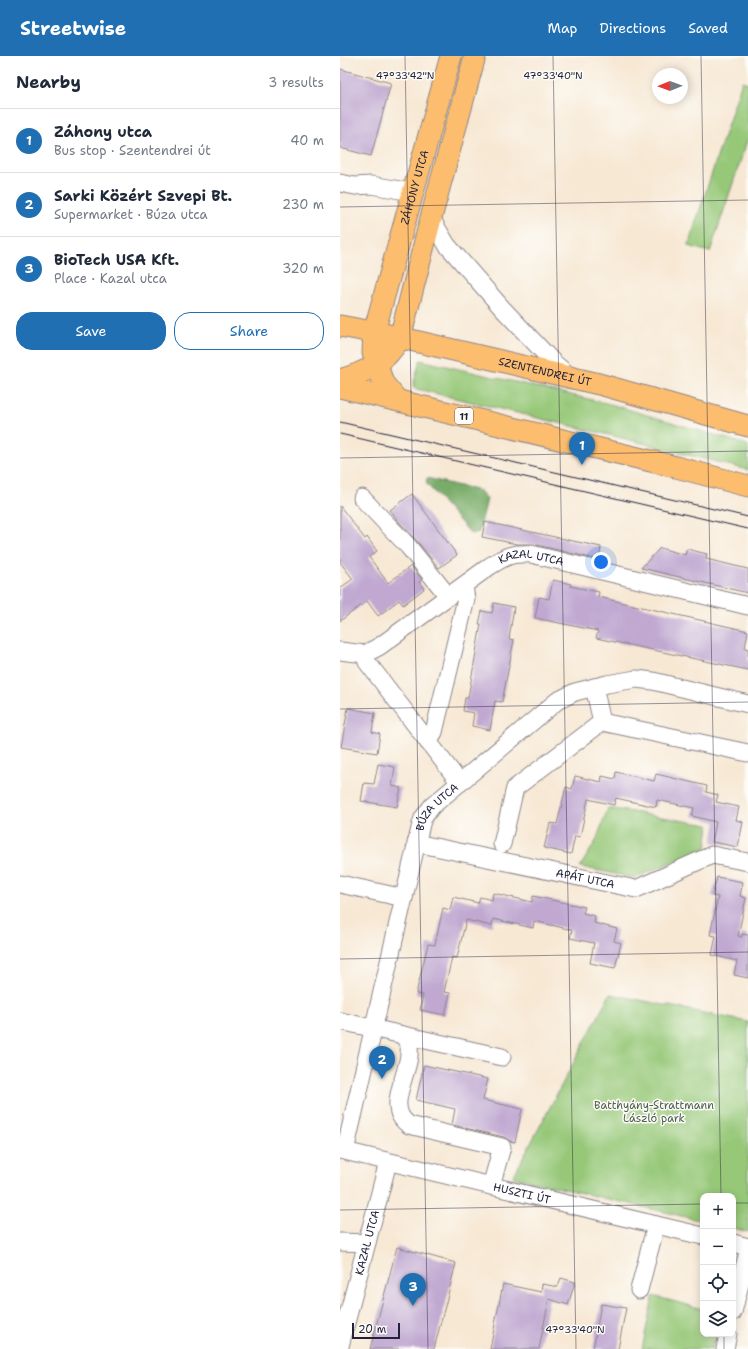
<!DOCTYPE html>
<meta charset="utf-8">
<style>
:root{--surface:#fff;--page:#f2f2f3;--text:#1f2937;--muted:#747a83;--line:#e0e1e3;--accent:#1f6fb2}
body{margin:0;font-family:"Shantell Sans",sans-serif;background:var(--page);color:var(--text)}
.controls{position:absolute;right:12px;bottom:12px;display:grid;overflow:hidden;border-radius:8px;box-shadow:0 2px 10px #0003}
.controls button{width:36px;height:36px;display:grid;place-items:center;padding:0;border:0;border-bottom:1px solid var(--line);background:var(--surface);color:var(--text);font:20px sans-serif}
.compass{position:absolute;left:312px;top:12px;width:36px;height:36px;border-radius:50%;background:var(--surface);box-shadow:0 2px 10px #0003;rotate:269deg}
.scale{position:absolute;left:12px;bottom:10px;width:48px;box-sizing:border-box;padding-left:4px;border:2px solid #22223b;border-top:0;font-size:11px;line-height:14px;white-space:nowrap;color:#22223b;-webkit-text-stroke:3px #fdfcf7;paint-order:stroke}
.you{position:absolute;left:261px;top:506px;width:14px;height:14px;margin:-10px;border:3px solid #fff;border-radius:50%;background:#1a73e8;box-shadow:0 0 0 6px #1a73e833}
.badge{display:grid;place-items:center;width:26px;height:26px;border-radius:50%;background:var(--accent);color:#fff;font-size:13px;font-weight:700}
.pin{position:absolute;translate:-50% -33px;filter:drop-shadow(0 1px 2px #0008)}
.pin::after{content:'';position:absolute;top:21px;width:14px;height:12px;background:inherit;clip-path:polygon(0 0,100% 0,50% 100%)}
.list{margin:0;padding:0;list-style:none}
h2{display:flex;justify-content:space-between;align-items:center;height:52px;margin:0;padding:0 16px;font-size:17px}
h2 small{font-size:13px;font-weight:400;color:var(--muted)}
.list li{display:grid;grid-template-columns:26px 1fr auto;gap:12px;align-items:center;box-sizing:border-box;height:64px;padding:0 16px;border-top:1px solid var(--line)}
.list b{display:block;font-size:15px;white-space:nowrap}
.list p{margin:0;font-size:13px;white-space:nowrap;color:var(--muted)}
.list em{font-size:13px;font-style:normal;color:var(--muted)}
.actions{display:flex;gap:8px;padding:12px 16px}
.actions a{flex:1;padding:9px 0;border:1px solid var(--accent);border-radius:16px;text-align:center;font-size:14px;color:var(--accent)}
.actions .main{background:var(--accent);color:#fff}
.icon{flex:none;width:22px;height:22px;fill:none;stroke:currentColor;stroke-width:2;stroke-linecap:round;stroke-linejoin:round}
.map{position:relative;flex:none;width:408px;height:1293px;overflow:hidden}
header{display:flex;align-items:center;gap:24px;box-sizing:border-box;height:56px;padding:0 20px;background:var(--accent);color:#fff}
header strong{font-size:19px}
nav{display:flex;gap:22px;margin-inline-start:auto;font-size:14px}
main{display:flex}
aside{flex:1;background:var(--surface)}
.map>svg:first-child{display:block}
.green{fill:#96c878;stroke:#5c755a}
.forest{fill:#78ac68;stroke:#4d6752}
.building{fill:#c0a8d1}
.lines{fill:none;stroke-linecap:round;stroke-linejoin:round}
.minor-casing{stroke:#8c8588;stroke-width:19}
.major-casing{stroke:#8c8588;stroke-width:23}
.minor{stroke:#fff;stroke-width:17}
.major{stroke:#fcbd6e;stroke-width:21}
.tram{stroke:#22223b;stroke-width:1}
.ticks{fill:none;stroke:#22223b;stroke-width:1;stroke-opacity:0.45}
.labels{text-anchor:middle;dominant-baseline:central;stroke-width:3;stroke-linejoin:round;paint-order:stroke}
.shield{fill:#fdfcf7;stroke:#646373;stroke-width:1}
.shield-label{font-size:10px;font-weight:bold;fill:#22223b}
.street-label{font-size:11px;fill:#22223b;stroke:#fdfcf7}
.park-label{font-size:11px;fill:#4b5c50;stroke:#fdfcf7}
.ticks-label{font-size:10px;text-anchor:middle;fill:#22223b;stroke:#fdfcf7;stroke-width:3;stroke-linejoin:round;paint-order:stroke}
</style>
<header>
<strong>Streetwise</strong>
<nav><a>Map</a><a>Directions</a><a>Saved</a></nav>
</header>
<main>
<aside>
<h2>Nearby<small>3 results</small></h2>
<ul class="list">
<li><span class="badge">1</span><div><b>Záhony utca</b><p>Bus stop · Szentendrei út</p></div><em>40 m</em></li>
<li><span class="badge">2</span><div><b>Sarki Közért Szvepi Bt.</b><p>Supermarket · Búza utca</p></div><em>230 m</em></li>
<li><span class="badge">3</span><div><b>BioTech USA Kft.</b><p>Place · Kazal utca</p></div><em>320 m</em></li>
</ul>
<div class="actions"><a class="main">Save</a><a>Share</a></div>
</aside>
<div class="map">
<svg width="408" height="1293" viewBox="0 0 408 1293">
<rect width="100%" height="100%" fill="#fdfcf7"/>
<filter id="ink" filterUnits="userSpaceOnUse"><feTurbulence type="fractalNoise" baseFrequency=".025" numOctaves="2"/><feDisplacementMap in="SourceGraphic" scale="8" xChannelSelector="R" yChannelSelector="G"/><feConvolveMatrix kernelMatrix="1 2 1 2 8 2 1 2 1" color-interpolation-filters="sRGB"/></filter>
<filter id="wash" filterUnits="userSpaceOnUse"><feTurbulence type="fractalNoise" baseFrequency=".012" numOctaves="4" result="noise"/><feDisplacementMap in="SourceGraphic" scale="16" xChannelSelector="R" yChannelSelector="G"/><feGaussianBlur stdDeviation="0.9" result="paint"/><feColorMatrix in="noise" values="0 0 0 0 0 0 0 0 0 0 0 0 0 0 0 0 0 1.4 0 .05"/><feComposite in="paint" operator="in"/></filter>
<g filter="url(#wash)">
<rect width="100%" height="100%" fill="#f7e8d4"/>
<g class="green">
<polygon points="402,25 408,27 408,82 370,196 348,190"/>
<polygon points="80,304 270,348 408,389 408,414 286,383 77,333 73,330"/>
<polygon points="268,752 369,769 366,792 295,822 240,811 256,785"/>
<polygon points="270,938 408,966 408,1176 393,1172 393,1140 363,1140 363,1165 173,1121"/>
<polygon points="313,1240 363,1253 363,1278 375,1278 372,1293 302,1293"/>
</g>
<polygon class="forest" points="87,422 140,435 147,443 139,476 131,478 86,427"/>
<g id="blocks">
<g class="building">
<polygon points="0,13 51,27 31,100 0,92"/>
<polygon points="72,438 117,499 99,512 76,484 60,467 50,454"/>
<polygon points="0,450 25,483 27,481 37,495 29,501 48,527 71,510 82,524 79,526 84,533 63,549 59,544 38,560 27,545 0,565 0,532 13,523 0,506"/>
<polygon points="145,466 261,491 259,504 193,488 177,488 142,481"/>
<polygon points="320,492 345,499 347,493 367,498 366,503 408,513 408,537 301,512"/>
<polygon points="213,524 231,528 230,530 259,536 258,541 408,575 405,592 408,593 408,614 256,582 258,575 195,562 199,541 209,543"/>
<polygon points="154,547 174,551 169,583 174,584 162,646 155,645 150,674 132,670 134,657 123,655 125,642 128,642 141,568 139,568 142,555 152,557"/>
<polygon points="8,652 35,657 32,676 40,678 37,697 1,691"/>
<polygon points="38,708 55,711 52,730 61,732 57,751 21,745 24,727 34,728"/>
<polygon points="276,716 314,725 316,718 367,730 366,736 378,739 376,746 399,751 396,764 403,766 398,791 372,786 376,766 352,760 354,752 317,744 316,751 276,742 274,749 248,743 240,781 235,780 231,798 204,792 210,767 217,768 226,731 232,733 235,720 261,726 262,720 275,723"/>
<polygon points="377,821 403,826 400,840 406,842 398,880 402,881 402,878 408,879 408,922 394,919 397,905 372,899 376,880 370,879 378,841 372,840"/>
<polygon points="153,837 192,846 193,840 245,851 243,857 255,860 254,867 277,873 274,885 281,887 275,912 250,907 254,887 230,882 232,874 194,865 193,872 153,863 152,870 126,864 117,902 112,901 104,936 110,937 105,959 80,954 83,939 76,938 88,888 95,889 103,852 110,854 113,841 138,847 140,841 152,844"/>
<polygon points="84,1009 148,1023 143,1044 182,1053 175,1086 170,1085 164,1081 112,1069 115,1053 76,1044"/>
<polygon points="57,1191 116,1207 94,1293 30,1293"/>
<polygon points="221,1222 235,1226 228,1249 209,1243 199,1293 150,1293 163,1228 201,1236 202,1228 218,1231"/>
<polygon points="261,1248 286,1252 278,1293 253,1293"/>
</g>
</g>
</g>
<g filter="url(#ink)">
<use href="#blocks" fill-opacity="0" stroke="#8c8588" stroke-width="1"/>
<g class="lines">
<g class="minor-casing">
<g id="minor">
<polyline points="0,127 15,130 31,129 72,136"/>
<polyline points="91,162 107,189 162,252 214,307 232,322"/>
<polyline points="22,442 68,490 108,540"/>
<path id="s1" d="M0 595 25 598 40 590 150 510C166 500 171 497 191 498L408 550"/>
<polyline points="25,598 27,606 120,727"/>
<polyline points="254,631 262,666"/>
<polyline points="88,686 94,676 126,543 124,530"/>
<path id="s2" d="M76 787 296 833 372 799 408 806"/>
<polyline points="162,788 175,732 262,666 408,697"/>
<polyline points="0,828 64,842"/>
<polyline points="0,965 162,1001"/>
<path d="M63 979C65 983 68 986 69 990 73 1015 42 1051 69 1069L162 1091 151 1130"/>
<path id="s3" d="M0 1094 363 1180"/>
<path id="s4" d="M5 1095 81 768 83 762 92 750 217 645 235 636 267 628 296 623 313 625 408 648"/>
<polyline points="0,1186 27,1187"/>
<polyline points="393,1187 408,1191"/>
<polyline points="299,1234 316,1169"/>
<polyline points="393,1256 408,1196"/>
<path id="s5" d="M0 1290 48 1106"/>
<polyline points="385,1293 388,1278"/>
</g>
</g>
<g class="major-casing">
<g id="major">
<path id="s6" d="M0 270 49 279 259 328 408 370"/>
<path d="M0 324C27 316 45 307 60 282L91 162 135 0"/>
<polyline points="0,331 336,411 408,430"/>
<path id="s7" d="M57 344 43 327 33 297 34 276 111 0"/>
</g>
</g>
<use href="#minor" class="minor"/>
<use href="#major" class="major"/>
<g class="tram">
<polyline points="0,366 408,461"/>
<polyline points="0,378 408,473"/>
</g>
</g>
</g>
<path class="ticks" d="M65 0 88 1293M213 0 236 1293M361 0 381 1140M0 151 408 144M0 402 408 395M0 653 408 646M0 903 408 896M393 1147H408M0 1154 363 1148M384 1278V1293"/>
<g class="labels">
<rect class="shield" x="115" y="352" width="18" height="16" rx="3"/>
<g class="shield-label">
<text x="124" y="360">11</text>
</g>
<g class="street-label">
<text stroke="none"><textPath href="#s7" startOffset="225">ZÁHONY UTCA</textPath></text>
<text stroke="none"><textPath href="#s6" startOffset="210">SZENTENDREI ÚT</textPath></text>
<text stroke="none"><textPath href="#s1" startOffset="222">KAZAL UTCA</textPath></text>
<text stroke="none"><textPath href="#s4" startOffset="359">BÚZA UTCA</textPath></text>
<text stroke="none"><textPath href="#s2" startOffset="173">APÁT UTCA</textPath></text>
<text stroke="none"><textPath href="#s3" startOffset="187">HUSZTI ÚT</textPath></text>
<text stroke="none"><textPath href="#s5" startOffset="107">KAZAL UTCA</textPath></text>
</g>
<g class="park-label">
<text x="314" y="1049">Batthyány-Strattmann<tspan x="314" dy="13">László park</tspan></text>
</g>
</g>
<g class="ticks-label">
<text x="65" y="23">47°33'42"N</text>
<text x="213" y="23">47°33'40"N</text>
<text x="235" y="1277">47°33'40"N</text>
</g>
</svg>
<div class="controls">
<button>+</button>
<button>−</button>
<button><svg class="icon" aria-label="locate" viewBox="0 0 24 24"><circle cx="12" cy="12" r="6"/><path d="M12 2v4M12 18v4M2 12h4M18 12h4"/></svg></button>
<button><svg class="icon" aria-label="layers" viewBox="0 0 24 24"><path d="M12 4l9 5-9 5-9-5zM3 14l9 5 9-5"/></svg></button>
</div>
<svg class="compass" viewBox="-18 -18 36 36"><path d="M0-13l5 13h-10z" fill="#e53935"/><path d="M0 13l5-13h-10z" fill="#747a83"/></svg>
<div class="scale">20 m</div>
<div class="you"></div>
<div class="pin badge" style="left:242px;top:409px">1</div>
<div class="pin badge" style="left:42px;top:1023px">2</div>
<div class="pin badge" style="left:73px;top:1250px">3</div>
</div>
</main>
